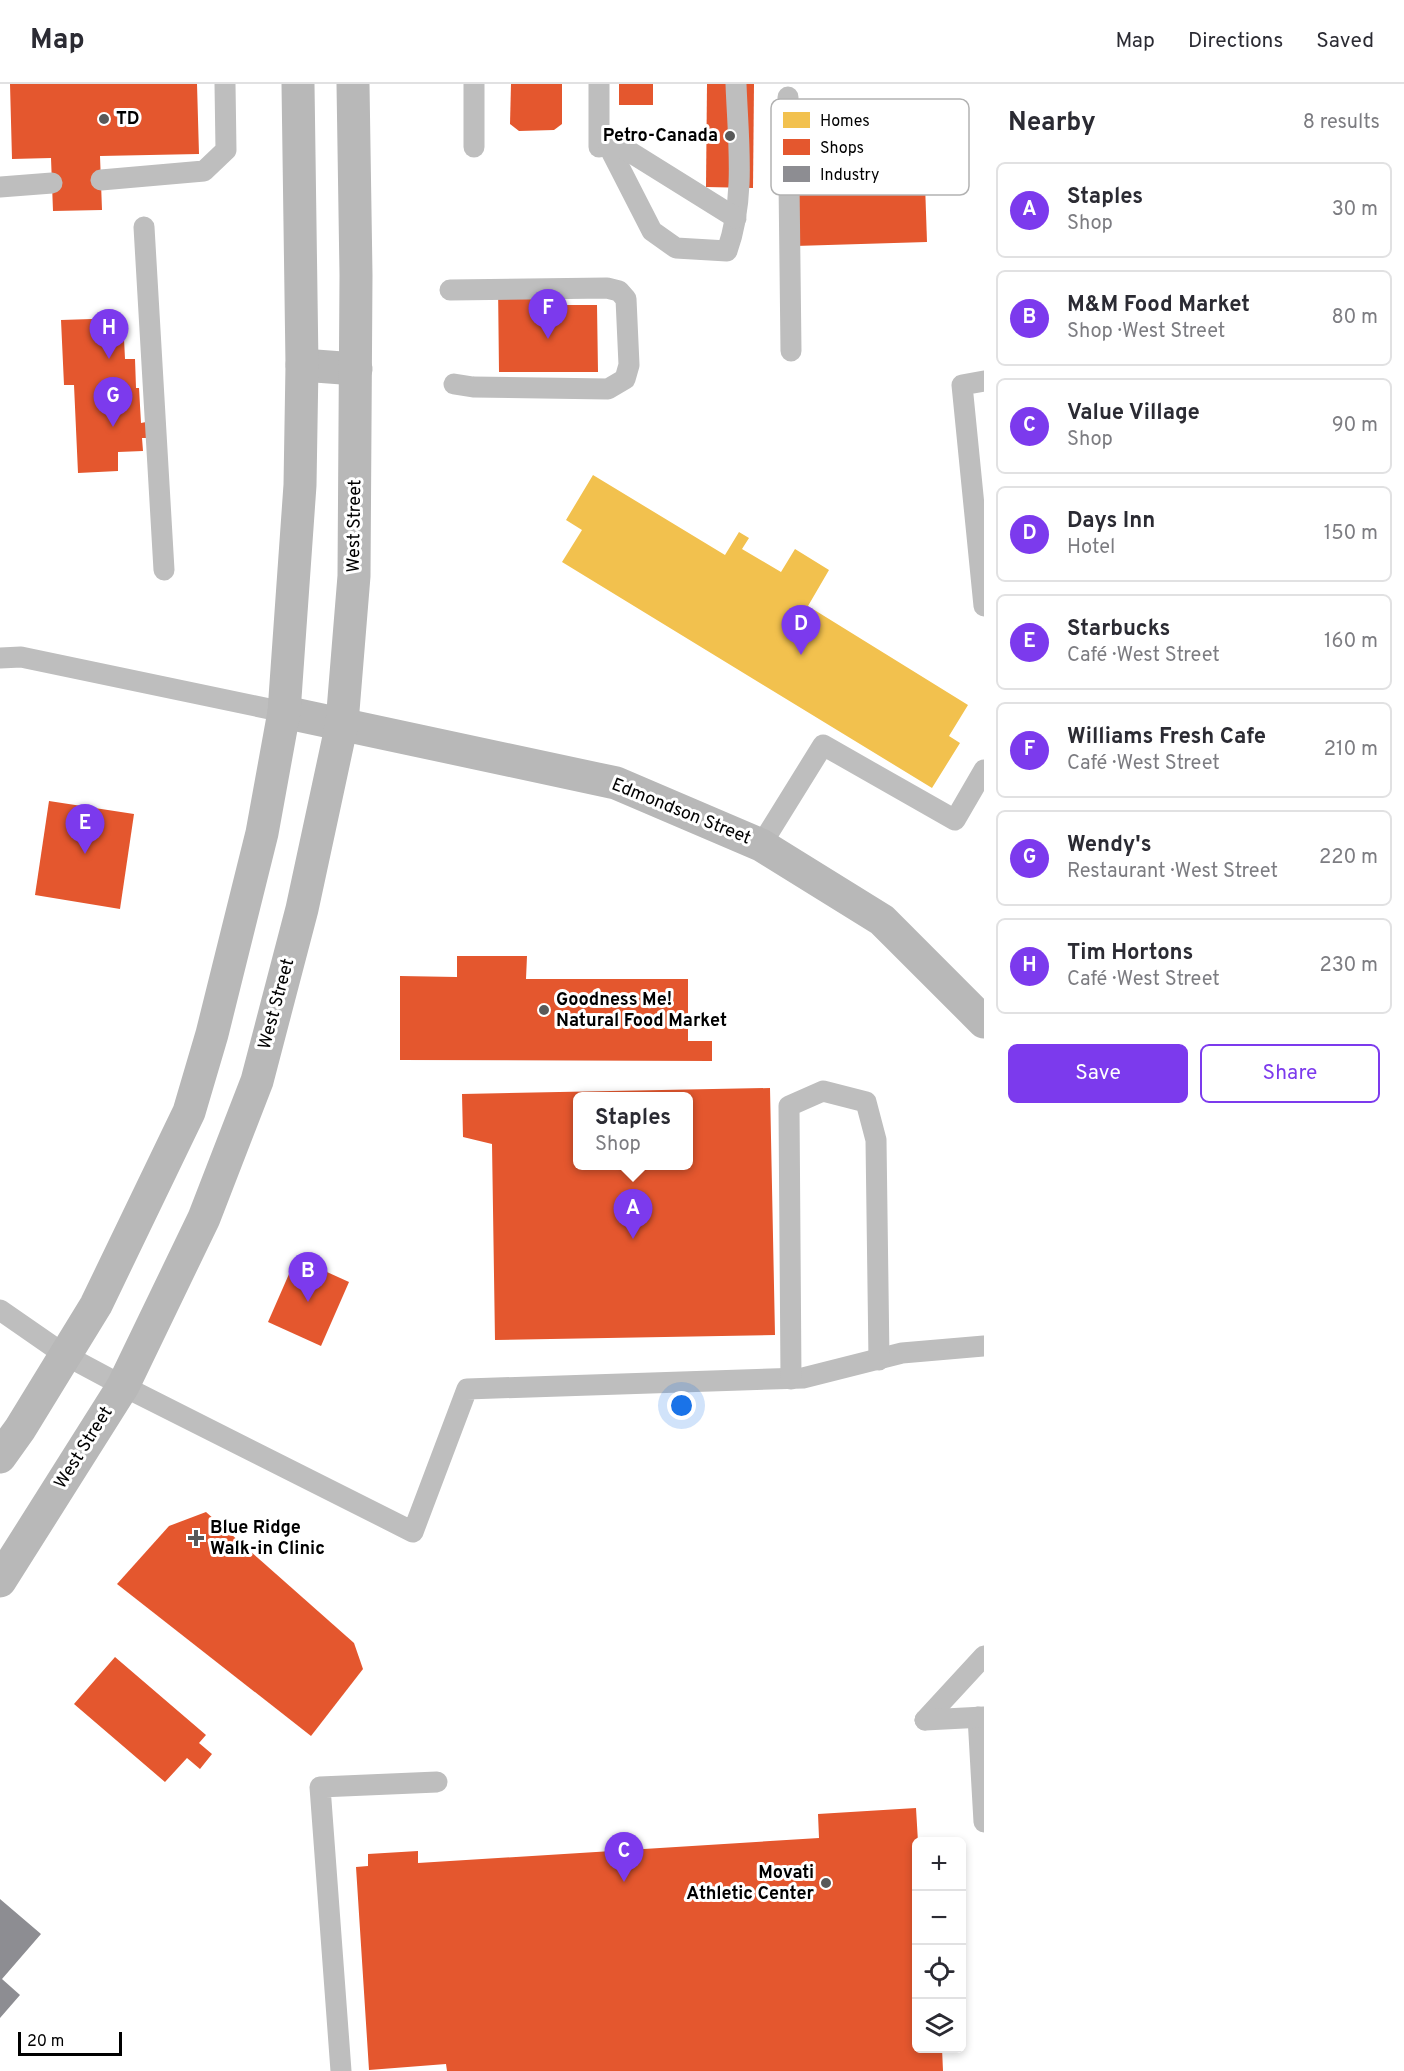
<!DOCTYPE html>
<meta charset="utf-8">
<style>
:root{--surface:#fff;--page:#f7f7f7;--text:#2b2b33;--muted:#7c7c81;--line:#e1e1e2;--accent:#7c3aed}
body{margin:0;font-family:Overpass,sans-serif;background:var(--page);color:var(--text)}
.controls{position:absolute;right:18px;bottom:18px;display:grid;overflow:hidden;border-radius:9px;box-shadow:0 3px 9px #0003}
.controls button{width:54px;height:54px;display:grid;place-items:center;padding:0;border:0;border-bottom:2px solid var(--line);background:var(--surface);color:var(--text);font:30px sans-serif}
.scale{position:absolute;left:18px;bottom:15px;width:104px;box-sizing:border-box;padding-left:6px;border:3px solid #000;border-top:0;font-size:16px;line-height:21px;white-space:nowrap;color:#000;-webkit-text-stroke:4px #fff;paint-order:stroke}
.you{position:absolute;left:682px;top:1322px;width:21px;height:21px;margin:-15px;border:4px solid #fff;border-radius:50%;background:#1a73e8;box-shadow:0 0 0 9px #1a73e833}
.badge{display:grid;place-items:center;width:39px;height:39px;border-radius:50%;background:var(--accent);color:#fff;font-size:20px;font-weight:700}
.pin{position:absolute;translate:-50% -50px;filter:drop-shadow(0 2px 3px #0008)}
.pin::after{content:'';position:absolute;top:32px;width:21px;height:18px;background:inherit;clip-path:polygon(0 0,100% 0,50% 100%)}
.popup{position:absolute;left:573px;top:1008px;width:120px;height:78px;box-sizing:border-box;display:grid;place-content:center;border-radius:9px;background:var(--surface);filter:drop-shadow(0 2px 4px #0005);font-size:20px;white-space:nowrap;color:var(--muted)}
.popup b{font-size:22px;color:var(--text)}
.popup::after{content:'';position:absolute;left:50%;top:100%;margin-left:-12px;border:12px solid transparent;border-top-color:var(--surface)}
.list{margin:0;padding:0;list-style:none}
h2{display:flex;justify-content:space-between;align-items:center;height:78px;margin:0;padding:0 24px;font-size:26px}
h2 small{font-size:20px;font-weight:400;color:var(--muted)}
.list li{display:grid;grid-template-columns:39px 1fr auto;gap:18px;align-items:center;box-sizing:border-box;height:96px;margin:0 12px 12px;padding:0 12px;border:2px solid var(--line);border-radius:9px}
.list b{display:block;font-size:22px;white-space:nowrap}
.list p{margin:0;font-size:20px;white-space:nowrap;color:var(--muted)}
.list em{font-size:20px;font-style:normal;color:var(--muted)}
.actions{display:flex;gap:12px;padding:18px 24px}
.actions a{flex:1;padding:14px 0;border:2px solid var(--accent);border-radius:9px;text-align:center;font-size:21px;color:var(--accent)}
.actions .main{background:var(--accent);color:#fff}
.icon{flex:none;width:33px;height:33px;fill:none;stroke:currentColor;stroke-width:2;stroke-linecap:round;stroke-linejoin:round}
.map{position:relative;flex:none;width:984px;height:1987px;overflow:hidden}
header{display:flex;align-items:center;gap:36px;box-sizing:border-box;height:84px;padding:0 30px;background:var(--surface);border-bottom:2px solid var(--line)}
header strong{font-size:28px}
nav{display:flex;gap:33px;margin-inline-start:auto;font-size:21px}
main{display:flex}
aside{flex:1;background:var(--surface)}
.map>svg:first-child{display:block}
.homes{fill:#f2c14e}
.shops{fill:#e4572e;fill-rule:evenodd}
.industry{fill:#8d8d92}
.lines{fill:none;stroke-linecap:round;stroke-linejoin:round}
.lane{stroke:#bebebe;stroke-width:21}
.secondary{stroke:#b8b8b8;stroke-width:33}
.poi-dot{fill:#595959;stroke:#fff;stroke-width:2}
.labels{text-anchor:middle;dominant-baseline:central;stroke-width:6;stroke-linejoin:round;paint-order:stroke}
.poi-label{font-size:18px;font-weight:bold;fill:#000;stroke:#fff;text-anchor:start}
.street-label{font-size:18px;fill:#000;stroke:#fff}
.key{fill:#fff;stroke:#b2b2b2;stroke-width:1.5}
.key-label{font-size:16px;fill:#000}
</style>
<header>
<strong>Map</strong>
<nav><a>Map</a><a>Directions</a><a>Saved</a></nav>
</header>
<main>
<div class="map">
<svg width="984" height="1987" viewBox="0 0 984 1987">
<rect width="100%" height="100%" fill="#fff"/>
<polygon class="homes" points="593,391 725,471 739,448 749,454 742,465 781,488 795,465 829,486 808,522 968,621 949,652 960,659 932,704 562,478 582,446 566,436"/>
<g class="shops">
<polygon points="10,0 197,0 199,70 100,72 102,126 53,127 51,74 12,75"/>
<polygon points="511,0 562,0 562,40 554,46 519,47 510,40"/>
<rect x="619" y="0" width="34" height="21"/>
<polygon points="707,0 754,0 753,104 706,103"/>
<polygon points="923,41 927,158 795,162 791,46"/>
<polygon points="498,200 541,200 541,221 597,221 598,288 499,288"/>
<polygon points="123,234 125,275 135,275 136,304 139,304 141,339 146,338 147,354 142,354 143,367 118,368 118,387 78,389 74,301 64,301 61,236"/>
<polygon points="49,717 134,730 120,825 35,811"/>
<polygon points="457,872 527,872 526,895 688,895 688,957 712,957 712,977 400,976 400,892 457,893"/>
<path d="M770 1004 775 1251 495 1256 492 1060 463 1053 462 1010ZM578 1012H688V1082H578Z"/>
<polygon points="296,1174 349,1198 321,1262 268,1238"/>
<polygon points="206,1428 354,1559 363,1585 311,1652 117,1500 169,1442"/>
<polygon points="115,1573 206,1651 199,1659 212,1670 200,1685 187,1674 165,1698 74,1620"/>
<polygon points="916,1724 918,1758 916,1758 916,1964 942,1964 943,1987 447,1987 446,1980 369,1986 356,1783 368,1782 368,1770 418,1767 418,1779 819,1754 818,1730"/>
</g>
<polygon class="industry" points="0,1815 41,1850 2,1895 20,1911 0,1934"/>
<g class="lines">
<g class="lane">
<polyline points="788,13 791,267"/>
<polyline points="474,63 474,0"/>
<polyline points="599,63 599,0"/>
<path d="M609 63 652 147 676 164 727 167C746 114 738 55 736 0"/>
<polyline points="622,63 736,134"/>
<polyline points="101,96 204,87 226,66 225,0"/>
<polyline points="0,103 52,99"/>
<polyline points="144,143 164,486"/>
<polyline points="450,206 607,204 619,207 626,215 629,281 625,295 608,305 473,303 454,300"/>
<polyline points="984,297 962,301 984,522"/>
<polyline points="0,574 21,573 284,628"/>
<polyline points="761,761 823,661 955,736 984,686"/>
<polyline points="0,1226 65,1271 123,1302 413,1448 467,1305 803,1294 902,1269 984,1262"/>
<polyline points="791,1295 789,1022 823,1007 866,1018 876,1056 879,1276"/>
<polyline points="978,1633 984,1738"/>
<polyline points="925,1636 984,1572"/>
<polyline points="925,1636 984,1633"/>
<polyline points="341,1987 320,1703 437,1698"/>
</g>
<g class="secondary">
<polyline points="302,281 356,285"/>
<polyline points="284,628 616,699 761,761 882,836 984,938"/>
<polyline points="0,1373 20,1345 96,1221 189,1028 212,950 262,749 284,628 300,401 302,281 298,0"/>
<polyline points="0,1497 123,1302 204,1134 257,997 302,825 342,639 354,492 356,191 353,0"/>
</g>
</g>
<g class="poi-dot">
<circle cx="104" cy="35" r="6"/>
<circle cx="730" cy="52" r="6"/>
<circle cx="544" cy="926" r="6"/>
<path d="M193 1445h6v6h6v6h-6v6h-6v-6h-6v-6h6z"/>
<circle cx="826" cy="1799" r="6"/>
</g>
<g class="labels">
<g class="poi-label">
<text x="116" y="35">TD</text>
<text x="718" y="52" text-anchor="end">Petro-Canada</text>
<text x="556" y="916">Goodness Me!<tspan x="556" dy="21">Natural Food Market</tspan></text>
<text x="210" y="1444">Blue Ridge<tspan x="210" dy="21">Walk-in Clinic</tspan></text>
<text x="814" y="1789" text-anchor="end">Movati<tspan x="814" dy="21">Athletic Center</tspan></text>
</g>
<g class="street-label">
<text transform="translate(355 442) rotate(-89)">West Street</text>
<text transform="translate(681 728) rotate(22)">Edmondson Street</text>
<text transform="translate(277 920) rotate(-75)">West Street</text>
<text transform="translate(84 1364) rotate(-58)">West Street</text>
</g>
</g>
<rect x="771" y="15" width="198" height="96" rx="9" class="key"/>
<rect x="783" y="28" width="27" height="16" fill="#f2c14e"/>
<rect x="783" y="55" width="27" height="16" fill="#e4572e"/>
<rect x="783" y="82" width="27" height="16" fill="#8d8d92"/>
<g class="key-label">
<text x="820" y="42">Homes</text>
<text x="820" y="69">Shops</text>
<text x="820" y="96">Industry</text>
</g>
</svg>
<div class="controls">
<button>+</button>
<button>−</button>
<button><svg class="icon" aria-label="locate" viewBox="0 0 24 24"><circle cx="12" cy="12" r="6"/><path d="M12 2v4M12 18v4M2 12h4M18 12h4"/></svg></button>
<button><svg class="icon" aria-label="layers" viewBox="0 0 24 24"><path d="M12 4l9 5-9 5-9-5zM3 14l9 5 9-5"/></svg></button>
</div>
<div class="scale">20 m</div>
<div class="you"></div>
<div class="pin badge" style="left:633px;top:1155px">A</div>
<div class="popup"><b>Staples</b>Shop</div>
<div class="pin badge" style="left:308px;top:1218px">B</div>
<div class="pin badge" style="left:624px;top:1798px">C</div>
<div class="pin badge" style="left:801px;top:571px">D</div>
<div class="pin badge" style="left:85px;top:770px">E</div>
<div class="pin badge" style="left:548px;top:255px">F</div>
<div class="pin badge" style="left:113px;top:343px">G</div>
<div class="pin badge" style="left:109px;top:275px">H</div>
</div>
<aside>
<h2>Nearby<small>8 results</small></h2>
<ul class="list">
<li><span class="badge">A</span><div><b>Staples</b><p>Shop</p></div><em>30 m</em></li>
<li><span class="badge">B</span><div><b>M&amp;M Food Market</b><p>Shop · West Street</p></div><em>80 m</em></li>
<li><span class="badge">C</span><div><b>Value Village</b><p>Shop</p></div><em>90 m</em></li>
<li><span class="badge">D</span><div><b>Days Inn</b><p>Hotel</p></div><em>150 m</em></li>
<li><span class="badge">E</span><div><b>Starbucks</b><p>Café · West Street</p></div><em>160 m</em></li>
<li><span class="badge">F</span><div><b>Williams Fresh Cafe</b><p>Café · West Street</p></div><em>210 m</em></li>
<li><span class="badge">G</span><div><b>Wendy's</b><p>Restaurant · West Street</p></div><em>220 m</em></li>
<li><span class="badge">H</span><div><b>Tim Hortons</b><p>Café · West Street</p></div><em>230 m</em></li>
</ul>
<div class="actions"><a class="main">Save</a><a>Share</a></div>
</aside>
</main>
